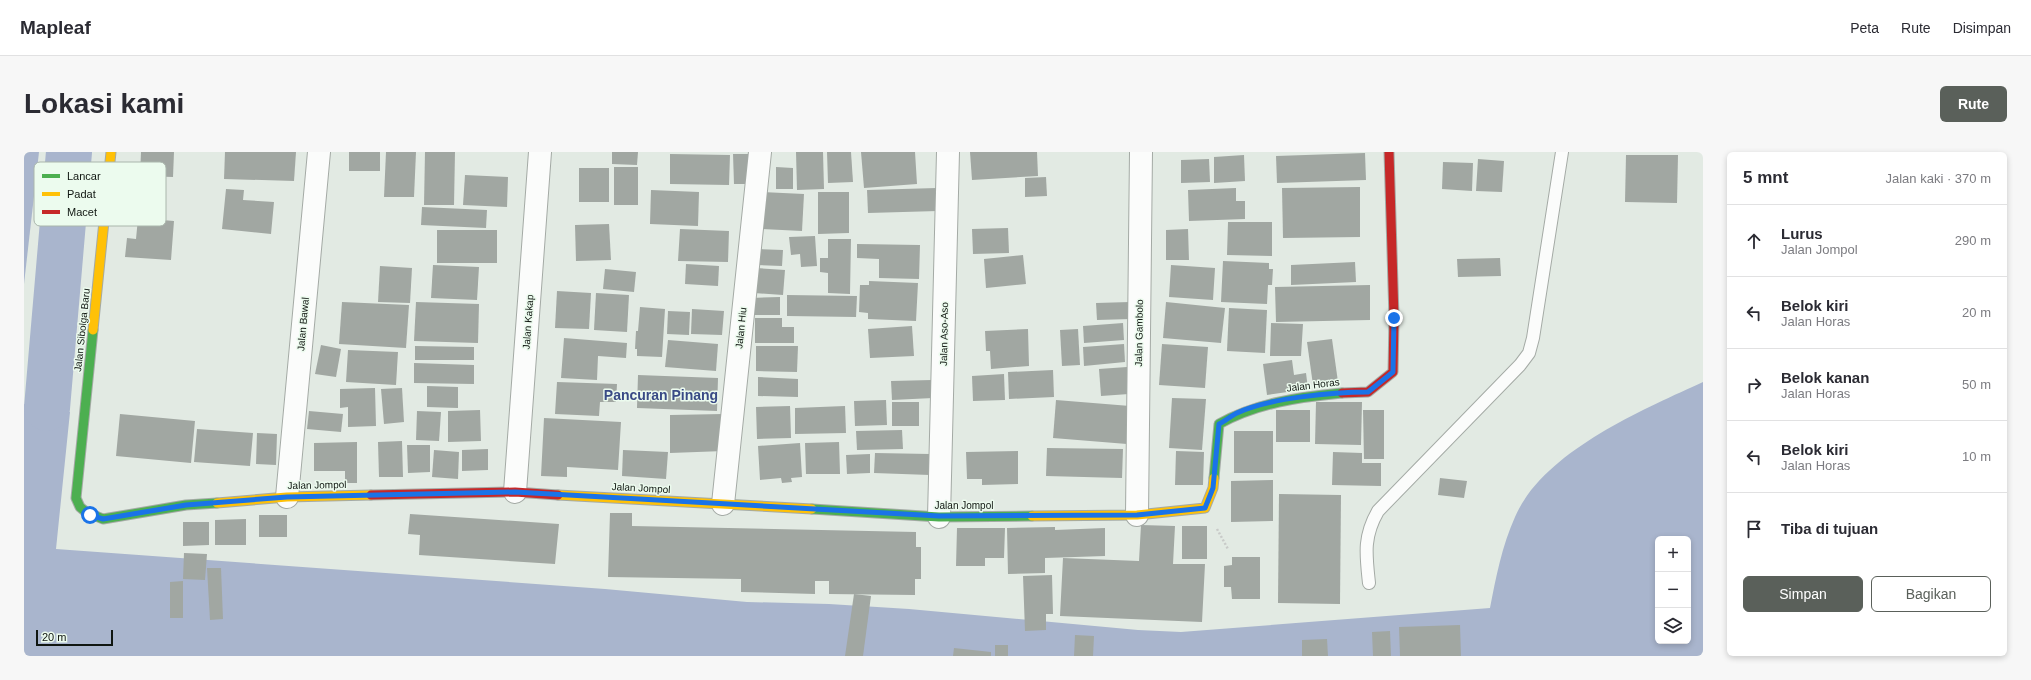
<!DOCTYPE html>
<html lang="id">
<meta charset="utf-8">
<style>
:root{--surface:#fff;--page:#f7f7f7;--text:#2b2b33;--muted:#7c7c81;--line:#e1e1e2;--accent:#5a605a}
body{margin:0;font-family:Arial,sans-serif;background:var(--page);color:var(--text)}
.controls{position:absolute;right:12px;bottom:12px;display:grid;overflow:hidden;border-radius:6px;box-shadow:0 2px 6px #0003}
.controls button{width:36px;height:36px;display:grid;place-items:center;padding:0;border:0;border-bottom:1px solid var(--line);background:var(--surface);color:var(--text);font:20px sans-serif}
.scale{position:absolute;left:12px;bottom:10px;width:77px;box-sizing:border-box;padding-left:4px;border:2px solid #101611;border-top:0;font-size:11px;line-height:14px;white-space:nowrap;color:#101611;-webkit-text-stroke:3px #ecfbee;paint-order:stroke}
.stop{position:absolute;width:12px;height:12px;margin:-9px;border:3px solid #1a73e8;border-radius:50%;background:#fff}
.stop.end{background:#1a73e8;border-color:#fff;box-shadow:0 1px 4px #0008}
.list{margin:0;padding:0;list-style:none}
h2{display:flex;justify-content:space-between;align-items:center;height:52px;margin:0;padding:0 16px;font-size:17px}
h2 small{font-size:13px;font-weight:400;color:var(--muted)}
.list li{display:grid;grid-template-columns:26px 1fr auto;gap:12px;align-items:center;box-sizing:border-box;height:72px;padding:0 16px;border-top:1px solid var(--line)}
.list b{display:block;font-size:15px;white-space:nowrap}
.list p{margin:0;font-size:13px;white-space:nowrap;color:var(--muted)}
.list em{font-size:13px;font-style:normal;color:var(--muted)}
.actions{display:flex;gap:8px;padding:12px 16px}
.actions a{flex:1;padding:9px 0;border:1px solid var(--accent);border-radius:6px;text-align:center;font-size:14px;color:var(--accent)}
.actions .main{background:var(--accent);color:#fff}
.icon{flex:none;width:22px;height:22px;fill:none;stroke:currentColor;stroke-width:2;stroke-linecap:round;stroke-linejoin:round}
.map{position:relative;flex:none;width:1679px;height:504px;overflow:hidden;border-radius:6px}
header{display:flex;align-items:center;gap:24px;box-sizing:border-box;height:56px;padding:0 20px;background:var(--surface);border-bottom:1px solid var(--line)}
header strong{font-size:19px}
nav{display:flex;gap:22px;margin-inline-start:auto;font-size:14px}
.intro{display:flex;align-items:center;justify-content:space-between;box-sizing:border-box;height:96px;padding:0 24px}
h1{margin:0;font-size:28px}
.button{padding:10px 18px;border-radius:6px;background:var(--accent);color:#fff;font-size:14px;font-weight:700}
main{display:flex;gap:24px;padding:0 24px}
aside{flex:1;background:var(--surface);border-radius:6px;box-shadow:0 2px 6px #0003}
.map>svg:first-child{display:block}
.water{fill:#a9b5cd;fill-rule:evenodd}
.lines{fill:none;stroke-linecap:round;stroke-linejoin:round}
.river{stroke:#a9b5cd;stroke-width:46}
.building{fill:#a1a7a2}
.lane-casing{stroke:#a4aaa5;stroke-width:14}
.street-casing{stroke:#a4aaa5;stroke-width:24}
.fast-casing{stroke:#a4aaa5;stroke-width:11}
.slow-casing{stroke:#a4aaa5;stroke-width:11}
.jam-casing{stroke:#a4aaa5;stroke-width:11}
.path{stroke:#c8cac8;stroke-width:2.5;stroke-dasharray:2 2;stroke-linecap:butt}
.lane{stroke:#fbfcfb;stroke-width:12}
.street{stroke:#fbfcfb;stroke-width:22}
.fast{stroke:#4caf50;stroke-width:9}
.slow{stroke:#ffc107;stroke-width:9}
.jam{stroke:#c62828;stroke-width:9}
.route{stroke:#1a73e8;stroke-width:5}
.labels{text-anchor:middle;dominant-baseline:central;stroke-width:3;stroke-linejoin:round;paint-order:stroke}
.street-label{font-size:10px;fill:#101611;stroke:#ecfbee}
.district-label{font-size:14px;font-weight:bold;fill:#394a85;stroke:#ecfbee}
.key{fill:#ecfbee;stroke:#aab6ac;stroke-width:1}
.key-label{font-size:11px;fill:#101611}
</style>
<header>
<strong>Mapleaf</strong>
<nav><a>Peta</a><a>Rute</a><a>Disimpan</a></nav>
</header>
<div class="intro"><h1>Lokasi kami</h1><a class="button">Rute</a></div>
<main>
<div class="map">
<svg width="1679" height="504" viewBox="0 0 1679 504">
<rect width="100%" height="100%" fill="#e2eae3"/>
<g class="water">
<polygon points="0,0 15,0 0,132"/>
<path d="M1679 230V504H0V252L46 260 32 397 581 437 723 450 805 452 885 457 1114 478 1157 480 1466 456C1472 425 1478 394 1491 365 1519 300 1618 258 1679 230ZM1634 387H1664V489H1634Z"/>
</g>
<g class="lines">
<polyline class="river" points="23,256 45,0"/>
</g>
<g class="building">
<polygon points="117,0 150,0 149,25 116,24"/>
<polygon points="201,0 272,0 270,29 200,27"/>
<rect x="325" y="0" width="31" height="19"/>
<polygon points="362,0 392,0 390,45 360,45"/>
<polygon points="401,0 431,0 430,53 400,53"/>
<polygon points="588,0 614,0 613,13 588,12"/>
<polygon points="772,0 799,0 800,37 773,38"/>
<polygon points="803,0 827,0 829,30 804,31"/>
<polygon points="837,0 891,0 893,32 840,36"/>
<polygon points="946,0 1013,0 1014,24 948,28"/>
<polygon points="1341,1 1342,28 1253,31 1252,4"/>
<polygon points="646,2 706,3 705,33 646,32"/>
<polygon points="709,2 730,2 731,32 710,32"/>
<polygon points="1220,3 1221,29 1190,31 1190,5"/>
<polygon points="1602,3 1654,3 1653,51 1601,50"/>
<polygon points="1185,7 1186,30 1157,31 1157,8"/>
<polygon points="1454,7 1480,9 1478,40 1452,39"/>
<polygon points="1419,10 1449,11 1448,39 1418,37"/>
<rect x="590" y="15" width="24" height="38"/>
<polygon points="752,15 769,16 769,37 752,37"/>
<rect x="555" y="16" width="30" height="34"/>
<polygon points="441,23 484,25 483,55 439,53"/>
<polygon points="1022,25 1023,44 1001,45 1001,26"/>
<polygon points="1336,35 1336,85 1259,86 1258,36"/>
<polygon points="913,36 914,59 844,61 843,38"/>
<polygon points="1212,36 1212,49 1221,49 1221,67 1165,69 1164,38"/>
<polygon points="202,37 220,38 219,48 250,50 247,82 198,77"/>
<polygon points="627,38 675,40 674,74 626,72"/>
<polygon points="738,40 780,42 778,79 736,77"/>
<polygon points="794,40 825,40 825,81 794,82"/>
<polygon points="398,55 463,58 462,76 397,73"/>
<polygon points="114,66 150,69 147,108 101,105 103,86 112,87"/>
<polygon points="1204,70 1248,70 1248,104 1203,103"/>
<polygon points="585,72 587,108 552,109 551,73"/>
<polygon points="984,76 985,101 949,102 948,77"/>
<polygon points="656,77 705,79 704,110 654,109"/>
<polygon points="1164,77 1165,108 1142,108 1142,78"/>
<rect x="413" y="78" width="60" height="33"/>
<polygon points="791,84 793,114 777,115 776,102 767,103 765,85"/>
<polygon points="804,87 827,87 826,142 804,141 804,121 796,120 796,106 804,106"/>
<polygon points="833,92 896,93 895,127 855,126 855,107 833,106"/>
<polygon points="732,97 759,98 758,114 731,113"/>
<polygon points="999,103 1002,132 962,136 960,107"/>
<polygon points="1476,106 1477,124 1434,125 1433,107"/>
<polygon points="1199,109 1245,111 1245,117 1249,117 1248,133 1244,133 1243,152 1197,150"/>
<polygon points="1331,110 1332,130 1267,133 1267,113"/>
<polygon points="662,112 695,114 694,134 661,132"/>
<polygon points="409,113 455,115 453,148 407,146"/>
<polygon points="1147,113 1191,116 1189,148 1145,145"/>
<polygon points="356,114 388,116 386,151 354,150"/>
<polygon points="732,116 761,118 759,143 730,141"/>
<polygon points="581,117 612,120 610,140 579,137"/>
<polygon points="845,129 894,131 892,169 844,167 844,161 835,160 836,133 845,133"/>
<polygon points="1346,133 1346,168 1252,170 1251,135"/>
<polygon points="533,139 567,141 565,177 531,176"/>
<polygon points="572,141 605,143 603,180 570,178"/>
<polygon points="763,143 833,144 832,165 763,164"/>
<polygon points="756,145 756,163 726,163 726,146"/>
<polygon points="318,150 385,153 382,196 315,192"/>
<polygon points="392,150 455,152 454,191 390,189"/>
<polygon points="1106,150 1107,167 1073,168 1072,151"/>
<polygon points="1142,150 1201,156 1197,191 1139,186"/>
<polygon points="616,155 641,157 638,205 613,204 613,197 611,197 612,179 614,179"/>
<polygon points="1205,156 1243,158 1241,201 1203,199"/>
<polygon points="668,157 700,159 698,183 667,182"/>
<polygon points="644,159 666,160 665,183 643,182"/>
<polygon points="731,166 758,166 758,175 770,175 770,191 731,191"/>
<polygon points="1099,171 1100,188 1060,191 1059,174"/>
<polygon points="1247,171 1279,172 1277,204 1246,204"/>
<polygon points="888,174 890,204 846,206 844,177"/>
<polygon points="1004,177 1005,214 967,217 966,199 962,199 961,179"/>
<polygon points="1054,177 1056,213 1038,214 1036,178"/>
<polygon points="540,186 603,191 602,206 574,204 573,228 537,226"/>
<polygon points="1308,187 1314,230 1289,233 1283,190"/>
<polygon points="644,188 694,192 692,219 641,215"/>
<polygon points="1100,192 1101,210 1060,214 1059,195"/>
<polygon points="1138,192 1184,195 1181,236 1135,233"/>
<polygon points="297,193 317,197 312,225 291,222"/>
<polygon points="391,194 450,195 450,208 391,208"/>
<polygon points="732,194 774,194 773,220 732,219"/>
<polygon points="324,198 374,200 372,233 322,230"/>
<polygon points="1268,208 1270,223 1282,221 1284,237 1243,243 1239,212"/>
<polygon points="390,211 450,213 450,232 390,231"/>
<polygon points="1103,215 1105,242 1077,244 1075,217"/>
<polygon points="1029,218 1030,245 985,247 984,220"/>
<polygon points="980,222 981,248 949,249 948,224"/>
<polygon points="614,223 694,226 693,259 613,256"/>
<polygon points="734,225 774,227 774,245 734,244"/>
<polygon points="908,228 909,246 868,248 867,229"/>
<polygon points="533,230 593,232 592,250 576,250 575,264 531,262"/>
<polygon points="403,234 434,235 434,256 403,255"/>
<polygon points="351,236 352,274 324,275 324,255 316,256 316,237"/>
<polygon points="378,236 380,270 360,272 357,237"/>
<polygon points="1148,246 1182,247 1178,298 1145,296"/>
<polygon points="862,248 863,273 831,274 830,249"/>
<polygon points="1032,248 1106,254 1103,292 1029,286"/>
<rect x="868" y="250" width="27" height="24"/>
<polygon points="1292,250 1338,250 1337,293 1291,292"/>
<polygon points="766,254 767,286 733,287 732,255"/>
<polygon points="821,254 822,281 771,282 771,256"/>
<polygon points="456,258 457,289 424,290 424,259"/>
<rect x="1252" y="258" width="34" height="32"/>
<polygon points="1339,258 1360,258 1360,307 1340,307"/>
<polygon points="285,259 319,262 317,280 283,277"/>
<polygon points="393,259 417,260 415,289 392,288"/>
<polygon points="96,262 171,269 167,311 92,304"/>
<polygon points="699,262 700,299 646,301 646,263"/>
<polygon points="520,266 597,270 594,318 543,315 543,325 517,324"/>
<polygon points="173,277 229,281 226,314 170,310"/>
<polygon points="878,278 879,297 833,298 832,279"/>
<rect x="1210" y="279" width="39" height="42"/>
<polygon points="233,281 253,282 252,313 232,312"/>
<polygon points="378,289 379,325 355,325 354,290"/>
<polygon points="333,290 333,331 321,331 321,319 290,319 290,291"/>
<polygon points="815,290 816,322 782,322 781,291"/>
<polygon points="776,291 778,325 767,326 768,330 758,331 757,326 736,328 734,294"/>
<polygon points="383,293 406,293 406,320 384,321"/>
<polygon points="1023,296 1099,297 1098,326 1022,324"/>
<polygon points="464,297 464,318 438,319 438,298"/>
<polygon points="410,298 435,300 434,327 408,325"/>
<polygon points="599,298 644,300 642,327 598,324"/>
<polygon points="994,299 994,332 958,333 958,327 943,327 942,300"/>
<polygon points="1152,299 1180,300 1179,333 1151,333"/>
<polygon points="1309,300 1338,301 1338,311 1357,311 1357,334 1308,333"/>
<polygon points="851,301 906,302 906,323 850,321"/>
<polygon points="846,302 846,321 823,322 822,303"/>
<polygon points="1416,326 1443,329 1440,346 1414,343"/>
<polygon points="1249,328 1249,369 1207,370 1207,329"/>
<polygon points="1255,342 1317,343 1316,452 1254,451"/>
<polygon points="586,361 608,361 608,374 892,380 892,395 897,395 897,427 891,427 891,443 805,442 805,429 791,429 791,442 717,440 717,427 584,425"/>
<polygon points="386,362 535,372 531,412 395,403 396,383 384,382"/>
<rect x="235" y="363" width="28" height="22"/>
<polygon points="222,367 222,393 191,393 191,368"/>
<polygon points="159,370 185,370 185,393 159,394"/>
<polygon points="1117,373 1151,374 1149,412 1181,412 1178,470 1036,464 1039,406 1115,409"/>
<rect x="1158" y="374" width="25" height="33"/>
<polygon points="1031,375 1031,378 1081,376 1081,404 1021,406 1021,421 984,422 983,376"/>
<polygon points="933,376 981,376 980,406 961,406 961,414 932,414"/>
<polygon points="160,401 183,402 181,428 159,427"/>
<polygon points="1208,405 1236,405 1236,447 1208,447 1207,435 1200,435 1200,414 1208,413"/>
<polygon points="183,416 197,416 199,467 186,468"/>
<polygon points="1028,423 1029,462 1022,462 1022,478 1001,479 999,424"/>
<polygon points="159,429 159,466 146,466 146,430"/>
<polygon points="830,442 847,444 839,504 821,504"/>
<polygon points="1436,473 1437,504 1376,504 1375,475"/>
<polygon points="1366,479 1367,504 1349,504 1348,480"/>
<polygon points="1051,483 1070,484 1069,504 1050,504"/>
<polygon points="1303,487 1304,504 1278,504 1278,488"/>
<rect x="971" y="493" width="13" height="11"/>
<polygon points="930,496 967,500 967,504 929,504"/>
</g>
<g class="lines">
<g class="lane-casing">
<path id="lane" d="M1345 431C1342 403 1339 385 1354 359L1496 213 1505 201 1509 186 1538 0"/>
</g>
<g class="street-casing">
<g id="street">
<polyline points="491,340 516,0"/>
<polyline points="263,345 295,0"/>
<polyline points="699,352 736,0"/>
<polyline points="1113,363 1117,0"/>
<polyline points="915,365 924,0"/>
</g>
</g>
<g class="fast-casing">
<g id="fast">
<polyline points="69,178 52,346 56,355 62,360 79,367 162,353 193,351"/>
<path d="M1190 326 1195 272C1233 251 1275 245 1318 241"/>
<polyline points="788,357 915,365 1008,364"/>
</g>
</g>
<g class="slow-casing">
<g id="slow">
<polyline points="69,178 87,0"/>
<polyline points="534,343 788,357"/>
<polyline points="193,351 263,345 347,343"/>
<polyline points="1008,364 1113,363 1181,356 1189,336 1190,326"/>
</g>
</g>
<g class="jam-casing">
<g id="jam">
<polyline points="1318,241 1344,240 1369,220 1370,166 1365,0"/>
<polyline points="347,343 491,340 534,343"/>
</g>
</g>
<polyline class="path" points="1193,377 1204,397"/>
<use href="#lane" class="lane"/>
<use href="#street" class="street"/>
<use href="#fast" class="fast"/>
<use href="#slow" class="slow"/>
<use href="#jam" class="jam"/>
</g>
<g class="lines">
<path class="route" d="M66 363 79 367 162 353 263 345 491 340 915 364 1113 363 1181 356 1189 336 1195 272C1201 269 1207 264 1213 261 1244 246 1310 240 1344 240L1369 220 1370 166"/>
</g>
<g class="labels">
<g class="street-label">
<text transform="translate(504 170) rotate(-86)">Jalan Kakap</text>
<text transform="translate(279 172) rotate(-85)">Jalan Bawal</text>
<text transform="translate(717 176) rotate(-84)">Jalan Hiu</text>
<text transform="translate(58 178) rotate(-84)">Jalan Sibolga Baru</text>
<text transform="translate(1115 181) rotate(-89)">Jalan Gambolo</text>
<text transform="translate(920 182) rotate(-89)">Jalan Aso-Aso</text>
<text transform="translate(1289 233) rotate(-7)">Jalan Horas</text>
<text transform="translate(293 333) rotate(-1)">Jalan Jompol</text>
<text transform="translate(617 336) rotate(3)">Jalan Jompol</text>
<text x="940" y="353">Jalan Jompol</text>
</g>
<g class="district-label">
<text x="637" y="243">Pancuran Pinang</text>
</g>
</g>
<rect x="10" y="10" width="132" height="64" rx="6" class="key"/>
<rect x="18" y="22" width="18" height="4" fill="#4caf50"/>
<rect x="18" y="40" width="18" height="4" fill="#ffc107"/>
<rect x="18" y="58" width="18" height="4" fill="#c62828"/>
<g class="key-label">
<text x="43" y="28">Lancar</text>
<text x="43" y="46">Padat</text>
<text x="43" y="64">Macet</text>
</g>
</svg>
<div class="controls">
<button>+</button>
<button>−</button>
<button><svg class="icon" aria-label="layers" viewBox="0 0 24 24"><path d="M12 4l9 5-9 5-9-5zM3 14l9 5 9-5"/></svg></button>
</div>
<div class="scale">20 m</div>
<div class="stop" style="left:66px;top:363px"></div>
<div class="stop end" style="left:1370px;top:166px"></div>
</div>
<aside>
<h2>5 mnt<small>Jalan kaki · 370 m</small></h2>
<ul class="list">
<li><svg class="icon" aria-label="ahead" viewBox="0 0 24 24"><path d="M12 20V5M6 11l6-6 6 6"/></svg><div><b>Lurus</b><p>Jalan Jompol</p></div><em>290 m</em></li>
<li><svg class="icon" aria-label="left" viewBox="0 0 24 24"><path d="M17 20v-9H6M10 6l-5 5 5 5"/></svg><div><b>Belok kiri</b><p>Jalan Horas</p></div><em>20 m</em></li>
<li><svg class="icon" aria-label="right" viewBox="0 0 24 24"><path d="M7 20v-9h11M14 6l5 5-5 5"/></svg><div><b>Belok kanan</b><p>Jalan Horas</p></div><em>50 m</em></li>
<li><svg class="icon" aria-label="left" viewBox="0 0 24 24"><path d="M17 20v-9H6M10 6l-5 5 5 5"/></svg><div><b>Belok kiri</b><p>Jalan Horas</p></div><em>10 m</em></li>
<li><svg class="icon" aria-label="arrive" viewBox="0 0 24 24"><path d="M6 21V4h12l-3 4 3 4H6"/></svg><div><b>Tiba di tujuan</b></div></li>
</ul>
<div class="actions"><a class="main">Simpan</a><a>Bagikan</a></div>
</aside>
</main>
